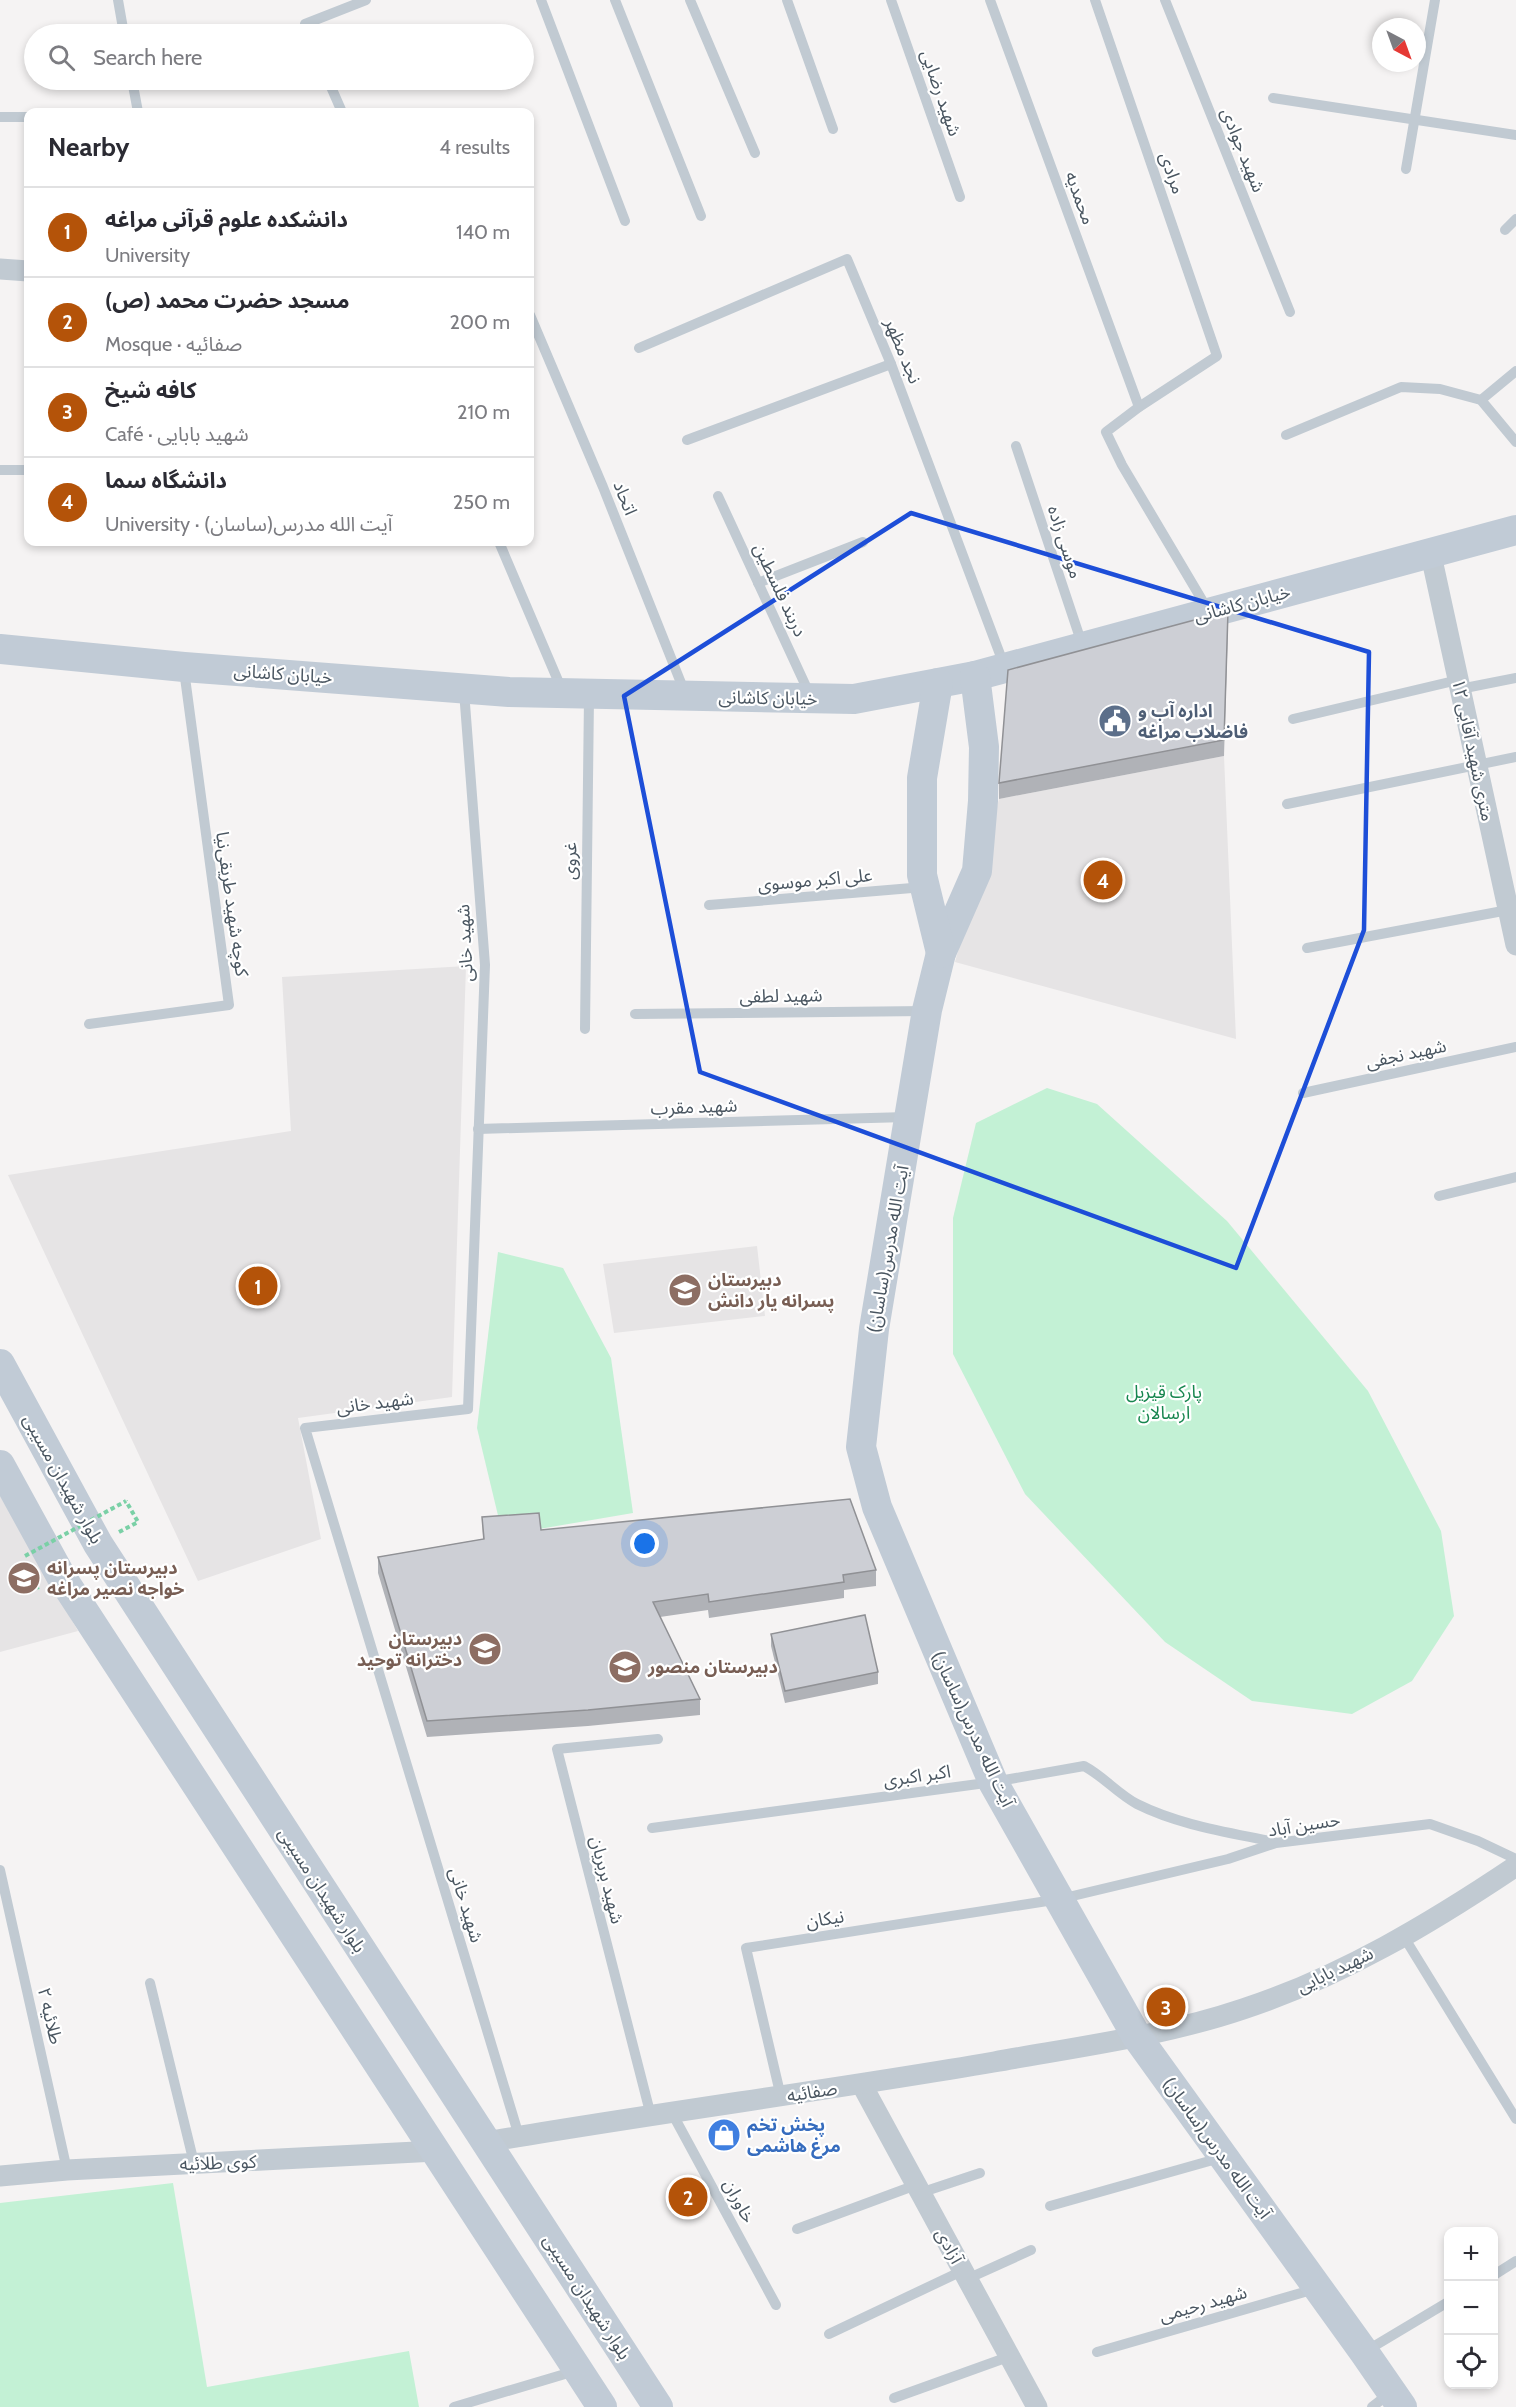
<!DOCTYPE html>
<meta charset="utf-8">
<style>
:root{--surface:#fff;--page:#f7f7f7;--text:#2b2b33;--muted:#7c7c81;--line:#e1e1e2;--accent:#b45309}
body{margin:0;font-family:Cabin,"Noto Sans Arabic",sans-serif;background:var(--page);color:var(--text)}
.controls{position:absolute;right:18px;bottom:18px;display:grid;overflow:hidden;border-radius:12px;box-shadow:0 3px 9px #0003}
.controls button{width:54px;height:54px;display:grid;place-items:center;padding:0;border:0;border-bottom:2px solid var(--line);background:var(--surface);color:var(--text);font:30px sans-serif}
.compass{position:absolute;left:1372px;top:18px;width:54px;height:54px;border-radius:50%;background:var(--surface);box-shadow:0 3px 9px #0003;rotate:139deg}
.you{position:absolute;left:645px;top:1544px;width:21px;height:21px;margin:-15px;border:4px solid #fff;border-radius:50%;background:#1a73e8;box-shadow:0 0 0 9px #1a73e833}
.badge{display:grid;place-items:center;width:39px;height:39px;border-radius:50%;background:var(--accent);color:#fff;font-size:20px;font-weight:700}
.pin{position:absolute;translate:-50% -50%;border:3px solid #fff;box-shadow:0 2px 6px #0006}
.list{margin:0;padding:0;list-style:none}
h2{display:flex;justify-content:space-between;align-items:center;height:78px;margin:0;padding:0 24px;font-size:26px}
h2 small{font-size:20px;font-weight:400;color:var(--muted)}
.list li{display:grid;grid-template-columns:39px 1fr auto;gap:18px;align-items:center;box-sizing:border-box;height:90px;padding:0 24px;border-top:2px solid var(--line)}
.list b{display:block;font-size:22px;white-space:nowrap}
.list p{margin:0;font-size:20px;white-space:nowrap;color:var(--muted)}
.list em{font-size:20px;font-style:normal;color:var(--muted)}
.icon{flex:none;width:33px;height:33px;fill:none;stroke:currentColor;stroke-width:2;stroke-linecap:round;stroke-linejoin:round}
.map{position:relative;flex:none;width:1516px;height:2407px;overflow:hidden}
.search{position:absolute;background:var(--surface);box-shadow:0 3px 9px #0003;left:24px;top:24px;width:510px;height:66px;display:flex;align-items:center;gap:15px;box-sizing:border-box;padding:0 21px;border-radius:33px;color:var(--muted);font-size:22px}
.panel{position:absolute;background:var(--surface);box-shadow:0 3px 9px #0003;left:24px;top:108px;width:510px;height:438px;border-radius:12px}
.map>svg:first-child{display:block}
.education{fill:#e6e4e5}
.green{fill:#c3f1d5}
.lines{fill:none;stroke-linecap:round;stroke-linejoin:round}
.path{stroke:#7ad0a6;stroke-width:4;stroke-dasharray:4.5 3;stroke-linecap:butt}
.lane{stroke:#c1cad2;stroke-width:10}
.street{stroke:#c1cad2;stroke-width:21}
.secondary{stroke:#c1cbd6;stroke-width:30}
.path-bridge{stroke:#7ad0a6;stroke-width:4;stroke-dasharray:4.5 3;stroke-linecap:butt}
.wall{fill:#b0b2b7}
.building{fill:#cdcfd5;stroke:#909195;stroke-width:1.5}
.marked{fill:none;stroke:#1d4ed8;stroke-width:4.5;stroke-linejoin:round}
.labels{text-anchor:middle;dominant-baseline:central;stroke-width:4.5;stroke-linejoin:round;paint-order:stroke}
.street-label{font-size:18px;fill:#4a5661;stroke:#fff}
.service-label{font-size:18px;font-weight:bold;fill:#4e5e75;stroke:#fff;text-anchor:start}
.education-label{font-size:18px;font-weight:bold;fill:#785e54;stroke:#fff;text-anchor:start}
.park-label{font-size:18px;fill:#17864f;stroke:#fff}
.shop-label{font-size:18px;font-weight:bold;fill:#366cbe;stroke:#fff;text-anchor:start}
</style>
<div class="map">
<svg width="1516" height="2407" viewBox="0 0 1516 2407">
<rect width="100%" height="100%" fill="#f5f3f3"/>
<g class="education">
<polygon points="1224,756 1236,1039 955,962 999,799"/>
<polygon points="466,966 452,1397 298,1418 321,1539 198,1581 8,1175 291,1131 282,977"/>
<polygon points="757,1246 765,1316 614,1333 603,1264"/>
<polygon points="0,1496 17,1525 78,1631 0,1652"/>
</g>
<g class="green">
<polygon points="1047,1088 1097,1104 1227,1221 1368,1391 1441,1531 1454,1616 1412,1681 1352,1714 1252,1701 1165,1642 1025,1494 953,1354 953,1218 976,1123"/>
<polygon points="498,1252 563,1268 611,1358 633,1513 539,1529 502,1532 477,1428"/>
<polygon points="173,2183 207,2387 409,2351 419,2407 0,2407 0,2203"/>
</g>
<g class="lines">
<g class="path">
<polyline points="119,1532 138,1522 126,1501"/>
<polyline points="28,1572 32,1589 39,1587"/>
</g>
<g class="lane">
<polyline points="118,0 124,34"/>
<polyline points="541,0 625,221"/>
<polyline points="615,0 701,216"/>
<polyline points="690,0 755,153"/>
<polyline points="787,0 833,129"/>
<polyline points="891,0 960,197"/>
<polyline points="990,0 1139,407"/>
<polyline points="1095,0 1217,356 1139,407 1106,432 1122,465 1208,610"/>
<polyline points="1165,0 1290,312"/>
<polyline points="309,34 305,24 366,0"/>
<polyline points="132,80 138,112"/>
<polyline points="328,80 342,112"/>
<polyline points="1273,98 1516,135"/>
<polyline points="0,117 28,117"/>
<polyline points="1406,169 1435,0"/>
<polyline points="1505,230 1516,219"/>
<polyline points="530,315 603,487 685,693"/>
<polyline points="639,348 847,259 891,364 1004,665"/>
<polyline points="1481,400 1516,371"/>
<polyline points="1286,435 1401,387 1440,389 1481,400 1516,442"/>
<polyline points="687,440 891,364"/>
<polyline points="1016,446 1082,644"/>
<polyline points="0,470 28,470"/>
<polyline points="718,496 810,695"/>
<polyline points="499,542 562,690"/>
<polyline points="758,583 863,542"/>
<polyline points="1460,689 1516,678"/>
<polyline points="464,691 485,965 468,1409 305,1428 519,2136"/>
<polyline points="1293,719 1458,680"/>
<polyline points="1287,804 1516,757"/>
<polyline points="709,905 924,887"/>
<polyline points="1307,948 1508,910"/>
<polyline points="635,1014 926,1011"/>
<polyline points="89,1024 229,1005 184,670"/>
<polyline points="585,1029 589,697"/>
<polyline points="1303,1093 1516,1047"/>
<polyline points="478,1129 907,1117"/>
<polyline points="1439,1196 1516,1177"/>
<path d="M652 1828 993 1782 1084 1766C1103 1776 1118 1794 1137 1804 1179 1825 1227 1832 1274 1842"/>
<polyline points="0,1870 67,2170"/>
<polyline points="1404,1937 1516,2119"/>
<polyline points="150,1983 194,2163"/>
<polyline points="781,2097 746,1948 1060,1899 1228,1859 1276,1843 1430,1824 1478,1841 1516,1859"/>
<polyline points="672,2113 776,2305"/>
<polyline points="651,2116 557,1749 658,1739"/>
<polyline points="920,2193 980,2173"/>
<polyline points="1050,2206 1220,2158"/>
<polyline points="797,2229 916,2185"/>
<polyline points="1494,2275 1516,2261"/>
<polyline points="967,2279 1031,2250"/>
<polyline points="829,2334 962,2271"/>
<polyline points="1366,2351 1448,2302"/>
<polyline points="1097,2352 1315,2289"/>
<polyline points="894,2398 1008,2357"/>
<polyline points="454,2407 575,2371"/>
<polyline points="1372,2407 1390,2393"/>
</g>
<g class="street">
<polyline points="0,269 28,271"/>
<polyline points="1431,555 1516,945"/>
<polyline points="862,2085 1037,2407"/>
<path d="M486 2142C655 2113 825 2091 994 2062 1077 2047 1163 2036 1243 2009 1341 1977 1431 1923 1516 1866"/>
<polyline points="0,2176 67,2170 436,2151"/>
</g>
<g class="secondary">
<polyline points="0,649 184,667 509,692 854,699 975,676 1516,530"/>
<polyline points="975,676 984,747 983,801 977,871 941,953 927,1010 874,1329 861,1447 877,1507 993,1782 1137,2037 1364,2352 1402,2407"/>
<polyline points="938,683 922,778 922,875 941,953"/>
<polyline points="0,1364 98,1544 658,2407"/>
<polyline points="0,1465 62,1578 602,2407"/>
</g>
<polyline class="path-bridge" points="25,1556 126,1501"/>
</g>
<g class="wall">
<polygon points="1228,627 1224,756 999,799 999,783"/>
<polygon points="482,1517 541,1530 876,1570 876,1586 844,1590 844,1598 709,1618 708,1610 660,1617 700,1699 700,1715 588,1726 427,1737 378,1573 378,1557 483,1539"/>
<polygon points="771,1634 878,1672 878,1684 785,1703 771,1646"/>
</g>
<g class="building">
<polygon points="1228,611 1224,740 999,783 1008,670"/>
<polygon points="850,1499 876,1570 843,1575 844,1582 709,1602 708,1594 653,1602 700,1699 588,1710 427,1721 378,1557 484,1539 482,1517 539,1513 541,1530"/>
<polygon points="865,1615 878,1672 785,1691 771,1634"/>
</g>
<path class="marked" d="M911 513 1369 652 1364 930 1236 1268 700 1072 624 696Z"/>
<defs>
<g id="civic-disc" transform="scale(1.725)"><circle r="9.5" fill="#5c6f8a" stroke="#fff"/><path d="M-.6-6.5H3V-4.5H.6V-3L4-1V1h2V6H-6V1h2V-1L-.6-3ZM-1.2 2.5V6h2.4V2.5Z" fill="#fff"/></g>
<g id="school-disc" transform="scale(1.725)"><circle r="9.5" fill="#8d6e63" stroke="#fff"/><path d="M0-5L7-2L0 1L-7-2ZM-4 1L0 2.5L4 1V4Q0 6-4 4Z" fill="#fff"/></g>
<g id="shop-disc" transform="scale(1.725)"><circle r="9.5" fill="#3f7fe0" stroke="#fff"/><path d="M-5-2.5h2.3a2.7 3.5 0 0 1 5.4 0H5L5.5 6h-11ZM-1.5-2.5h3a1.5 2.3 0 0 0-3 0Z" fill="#fff"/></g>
</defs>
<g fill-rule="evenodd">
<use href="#civic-disc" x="1115" y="721"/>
<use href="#school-disc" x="685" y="1290"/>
<use href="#school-disc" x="24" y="1578"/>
<use href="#school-disc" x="485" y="1649"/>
<use href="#school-disc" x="625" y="1667"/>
<use href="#shop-disc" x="724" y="2135"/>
</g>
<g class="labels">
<g class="street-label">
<text transform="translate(941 93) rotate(71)">شهید رضایی</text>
<text transform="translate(1243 150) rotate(68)">شهید جوادی</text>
<text transform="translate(1172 173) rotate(71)">مرادی</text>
<text transform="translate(1080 198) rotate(70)">محمدیه</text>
<text transform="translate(903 351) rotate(68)">نجد مظهر</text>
<text transform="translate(625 498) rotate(68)">اتحاد</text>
<text transform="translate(1065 542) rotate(72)">موسی زاده</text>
<text transform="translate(780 590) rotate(65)">دربند فلسطین</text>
<text transform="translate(1242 604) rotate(-15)">خیابان کاشانی</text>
<text transform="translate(283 674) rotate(4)">خیابان کاشانی</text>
<text transform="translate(768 698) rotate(1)">خیابان کاشانی</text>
<text transform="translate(1473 750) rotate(78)">۱۲ متری شهید آقایی</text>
<text transform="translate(570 861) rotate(-89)">غروی</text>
<text transform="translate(815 880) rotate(-5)">علی اکبر موسوی</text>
<text transform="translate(232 904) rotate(82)">کوچه شهید طریقی‌نیا</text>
<text transform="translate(465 943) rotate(-93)">شهید خانی</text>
<text transform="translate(781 996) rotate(-1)">شهید لطفی</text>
<text transform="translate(1406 1054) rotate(-12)">شهید نجفی</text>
<text transform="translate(694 1107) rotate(-2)">شهید مقرب</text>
<text transform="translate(888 1249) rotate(-80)">آیت الله مدرس(ساسان)</text>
<text transform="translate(375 1403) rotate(-7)">شهید خانی</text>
<text transform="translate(63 1479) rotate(61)">بلوار شهیدان مسیبی</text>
<text transform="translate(973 1729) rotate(65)">آیت الله مدرس(ساسان)</text>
<text transform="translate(917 1776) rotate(-8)">اکبر اکبری</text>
<text transform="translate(1304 1825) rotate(-9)">حسین آباد</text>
<text transform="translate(607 1880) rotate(76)">شهید بربریان</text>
<text transform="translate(322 1890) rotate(57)">بلوار شهیدان مسیبی</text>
<text transform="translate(466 1905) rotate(73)">شهید خانی</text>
<text transform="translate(825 1919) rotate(-9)">نیکان</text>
<text transform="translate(1335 1970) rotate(-26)">شهید بابایی</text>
<text transform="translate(50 2016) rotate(77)">طلائیه ۲</text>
<text transform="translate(812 2092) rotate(-9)">صفائیه</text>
<text transform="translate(1217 2148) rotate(54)">آیت الله مدرس(ساسان)</text>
<text transform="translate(218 2163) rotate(-2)">کوی طلائیه</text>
<text transform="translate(739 2201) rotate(62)">خاوران</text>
<text transform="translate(949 2246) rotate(62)">آزادی</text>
<text transform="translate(587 2297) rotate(57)">بلوار شهیدان مسیبی</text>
<text transform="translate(1203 2304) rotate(-16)">شهید رحیمی</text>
</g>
<g class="service-label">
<text x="1138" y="711">اداره آب و<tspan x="1138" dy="21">فاضلاب مراغه</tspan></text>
</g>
<g class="education-label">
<text x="708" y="1280">دبیرستان<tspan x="708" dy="21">پسرانه یار دانش</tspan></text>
<text x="47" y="1568">دبیرستان پسرانه<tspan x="47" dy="21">خواجه نصیر مراغه</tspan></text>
<text x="462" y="1639" text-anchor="end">دبیرستان<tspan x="462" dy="21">دخترانه توحید</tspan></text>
<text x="648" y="1667">دبیرستان منصور</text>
</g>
<g class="park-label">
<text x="1164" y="1392">پارک قیزیل<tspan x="1164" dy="21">ارسالان</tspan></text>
</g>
<g class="shop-label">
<text x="747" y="2125">پخش تخم<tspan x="747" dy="21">مرغ هاشمی</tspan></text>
</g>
</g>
</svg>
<div class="controls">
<button>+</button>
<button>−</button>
<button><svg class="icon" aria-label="locate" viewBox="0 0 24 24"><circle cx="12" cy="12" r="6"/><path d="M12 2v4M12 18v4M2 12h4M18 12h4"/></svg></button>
</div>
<svg class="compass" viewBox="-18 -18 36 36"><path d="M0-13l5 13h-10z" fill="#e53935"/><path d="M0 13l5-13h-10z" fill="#7c7c81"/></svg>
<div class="you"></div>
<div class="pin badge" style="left:258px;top:1286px">1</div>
<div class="pin badge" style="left:688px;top:2197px">2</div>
<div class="pin badge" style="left:1166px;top:2007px">3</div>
<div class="pin badge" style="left:1103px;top:880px">4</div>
<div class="search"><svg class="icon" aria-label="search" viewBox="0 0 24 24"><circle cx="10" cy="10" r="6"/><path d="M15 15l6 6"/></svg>Search here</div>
<section class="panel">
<h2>Nearby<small>4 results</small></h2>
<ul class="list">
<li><span class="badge">1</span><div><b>دانشکده علوم قرآنی مراغه</b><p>University</p></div><em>140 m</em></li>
<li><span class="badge">2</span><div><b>مسجد حضرت محمد (ص)</b><p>Mosque · صفائیه</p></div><em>200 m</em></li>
<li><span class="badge">3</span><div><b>کافه شیخ</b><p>Café · شهید بابایی</p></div><em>210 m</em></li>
<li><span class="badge">4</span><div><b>دانشگاه سما</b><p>University · آیت الله مدرس(ساسان)</p></div><em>250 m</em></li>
</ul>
</section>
</div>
